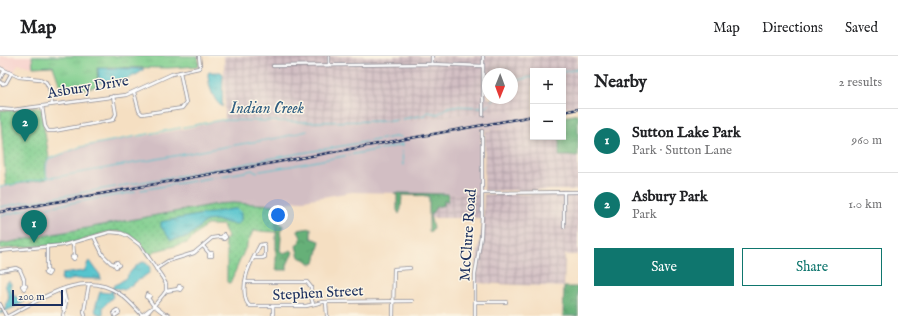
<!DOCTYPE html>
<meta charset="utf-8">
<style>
:root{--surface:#fff;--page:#f2f2f2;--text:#202124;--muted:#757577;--line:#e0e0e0;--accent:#0f766e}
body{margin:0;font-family:"IM FELL English",serif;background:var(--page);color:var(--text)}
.controls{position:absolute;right:12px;top:12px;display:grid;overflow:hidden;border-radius:0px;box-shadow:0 2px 6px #0003}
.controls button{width:36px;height:36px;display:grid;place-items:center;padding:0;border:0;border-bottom:1px solid var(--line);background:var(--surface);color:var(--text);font:20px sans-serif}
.compass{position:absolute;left:482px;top:12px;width:36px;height:36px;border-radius:50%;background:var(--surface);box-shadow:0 2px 6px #0003;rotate:181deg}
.scale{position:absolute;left:12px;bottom:10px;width:51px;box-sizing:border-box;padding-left:4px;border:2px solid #1b2f5e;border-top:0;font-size:11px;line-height:14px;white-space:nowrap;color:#1b2f5e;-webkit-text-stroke:3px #fcf5e5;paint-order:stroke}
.you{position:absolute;left:278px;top:159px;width:14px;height:14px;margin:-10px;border:3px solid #fff;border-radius:50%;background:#1a73e8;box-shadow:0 0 0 6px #1a73e833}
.badge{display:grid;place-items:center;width:26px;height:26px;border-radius:50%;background:var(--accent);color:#fff;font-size:13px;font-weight:700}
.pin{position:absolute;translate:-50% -33px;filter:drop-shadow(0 1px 2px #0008)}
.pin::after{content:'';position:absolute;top:21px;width:14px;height:12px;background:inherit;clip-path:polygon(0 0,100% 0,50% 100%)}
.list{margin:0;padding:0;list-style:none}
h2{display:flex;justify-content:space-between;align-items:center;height:52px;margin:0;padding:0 16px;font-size:17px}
h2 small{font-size:13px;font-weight:400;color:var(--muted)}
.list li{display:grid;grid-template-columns:26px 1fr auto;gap:12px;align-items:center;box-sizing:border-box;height:64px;padding:0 16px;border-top:1px solid var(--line)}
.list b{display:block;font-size:15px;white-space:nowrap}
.list p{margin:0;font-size:13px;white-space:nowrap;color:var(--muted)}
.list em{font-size:13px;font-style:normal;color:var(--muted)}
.actions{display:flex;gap:8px;padding:12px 16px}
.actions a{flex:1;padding:9px 0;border:1px solid var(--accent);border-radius:0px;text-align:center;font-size:14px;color:var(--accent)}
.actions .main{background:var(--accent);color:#fff}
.map{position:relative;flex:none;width:578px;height:260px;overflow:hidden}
header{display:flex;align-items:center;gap:24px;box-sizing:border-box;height:56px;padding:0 20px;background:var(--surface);border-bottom:1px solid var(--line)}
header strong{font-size:19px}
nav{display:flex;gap:22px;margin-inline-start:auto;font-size:14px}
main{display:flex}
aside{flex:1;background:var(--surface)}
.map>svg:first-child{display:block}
.built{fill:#f7d0cc}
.industrial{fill:url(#industrial-grid);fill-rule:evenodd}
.railway{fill:#d2bec3}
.grass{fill:url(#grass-tufts);stroke:#4c7e76}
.forest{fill:url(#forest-crowns);stroke:#40706b}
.park{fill:url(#park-dots);stroke:#4c7e76}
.water{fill:url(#water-ripples);stroke:#397a96}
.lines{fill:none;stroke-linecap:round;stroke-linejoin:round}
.stream{stroke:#57c4ce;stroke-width:1}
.minor-casing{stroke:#888790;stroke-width:4}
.minor{stroke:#fff;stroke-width:2.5}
.rail-casing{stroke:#1b2f5e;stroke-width:2.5}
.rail{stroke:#fcf5e5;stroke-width:1;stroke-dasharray:3;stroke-linecap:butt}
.labels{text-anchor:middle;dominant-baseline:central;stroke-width:3;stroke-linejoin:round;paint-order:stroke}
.street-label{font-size:15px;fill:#1b2f5e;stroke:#fcf5e5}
.water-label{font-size:16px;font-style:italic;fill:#2d5c80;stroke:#fcf5e5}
</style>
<header>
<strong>Map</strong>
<nav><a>Map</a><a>Directions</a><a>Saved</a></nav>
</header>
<main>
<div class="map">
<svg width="578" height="260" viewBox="0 0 578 260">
<defs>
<pattern id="industrial-grid" width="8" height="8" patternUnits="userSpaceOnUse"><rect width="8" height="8" fill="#d2bec3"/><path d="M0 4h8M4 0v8" fill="none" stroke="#aa9ba2"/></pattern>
<pattern id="grass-tufts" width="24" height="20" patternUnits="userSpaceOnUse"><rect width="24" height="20" fill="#7ecd8d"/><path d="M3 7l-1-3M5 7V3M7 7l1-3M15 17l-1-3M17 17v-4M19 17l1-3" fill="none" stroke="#6cb07c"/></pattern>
<pattern id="forest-crowns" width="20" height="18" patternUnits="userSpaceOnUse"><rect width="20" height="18" fill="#66b078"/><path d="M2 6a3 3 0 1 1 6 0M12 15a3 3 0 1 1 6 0" fill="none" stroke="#539066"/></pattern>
<pattern id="park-dots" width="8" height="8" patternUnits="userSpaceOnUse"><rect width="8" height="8" fill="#7ecd8d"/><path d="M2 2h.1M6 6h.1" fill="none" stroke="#6cb07c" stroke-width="1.8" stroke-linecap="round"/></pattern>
<pattern id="water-ripples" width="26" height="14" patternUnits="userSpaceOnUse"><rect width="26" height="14" fill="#57c4ce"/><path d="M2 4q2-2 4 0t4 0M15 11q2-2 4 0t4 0" fill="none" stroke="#47a0aa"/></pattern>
</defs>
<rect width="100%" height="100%" fill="#fcf5e5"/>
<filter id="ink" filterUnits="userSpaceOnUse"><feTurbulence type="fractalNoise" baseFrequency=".025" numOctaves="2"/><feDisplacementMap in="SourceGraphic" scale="8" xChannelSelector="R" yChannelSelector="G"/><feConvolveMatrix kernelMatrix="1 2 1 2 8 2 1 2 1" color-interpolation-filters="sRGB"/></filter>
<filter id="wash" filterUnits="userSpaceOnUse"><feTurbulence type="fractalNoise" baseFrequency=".012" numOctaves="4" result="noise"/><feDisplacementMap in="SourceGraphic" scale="16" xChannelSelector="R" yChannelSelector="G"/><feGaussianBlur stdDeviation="0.9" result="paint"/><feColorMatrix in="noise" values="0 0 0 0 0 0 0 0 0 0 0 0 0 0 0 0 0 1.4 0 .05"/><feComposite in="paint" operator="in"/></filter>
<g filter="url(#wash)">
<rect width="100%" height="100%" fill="#f5dfc2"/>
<polygon class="built" points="0,0 32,0 33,11 18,8 14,17 0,10"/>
<g class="industrial">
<path d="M224 0H578V49L563 52V15H533V54L485 56 478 58 441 61 395 67 311 68 225 64ZM488 18H512V42H488Z"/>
<polygon points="533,67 533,81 559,81 559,100 578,100 578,134 484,135 485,75"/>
<polygon points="448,138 481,139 481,162 430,162 431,157 436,150 444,149 444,145 448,145"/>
<polygon points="484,138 578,138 578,199 565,199 564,231 476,227 477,200 483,169"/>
</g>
<polygon class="railway" points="533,54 533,67 481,75 481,139 352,136 274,149 232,147 0,188 0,131 46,123 45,111 48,104 80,91 184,73 223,64 311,68 395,67 441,61 478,58 485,56"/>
<polygon class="grass" points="32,0 198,0 199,10 168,12 97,11 98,30 83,33 61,33 53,10 33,11"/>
<g class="forest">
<polygon points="578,58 578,100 559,100 559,81 563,81 563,61"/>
<polygon points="394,137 448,138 448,145 444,145 444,149 436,151 430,160 433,171 431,176 429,176 429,140 402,139 401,153 399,158 397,154 397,139"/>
<polygon points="276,157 279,158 280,167 283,170 283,173 280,175 281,181 280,195 284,197 291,194 293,196 287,209 287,214 276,214"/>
<path d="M311 172V182L320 185 315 207C309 210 309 205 304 203 302 202 300 202 299 201L296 190 300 185 301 181 297 174Z"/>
<polygon points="564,231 578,231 578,260 563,260"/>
</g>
<g class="park">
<polygon points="39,51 41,53 49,102 45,108 47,123 6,130 0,54 9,55"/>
<path d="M232 147 278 149V157H276V176L253 175 230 227 227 226V195L224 184 227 183 228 181 223 169H206L187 187 155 195 149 200C142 189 135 179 122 176 108 173 96 180 83 184 76 186 69 187 62 188 41 190 20 191 0 193V188L217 148Z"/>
</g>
<g class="water">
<path d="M98 12H99L144 13C136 22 109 30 99 26Z"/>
<path d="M209 16H221L223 18 222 51C213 44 208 29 208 17Z"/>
<polygon points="233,153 238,153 241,156 241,164 238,168 232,168 216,164 206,165 188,181 171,184 161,171 161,166 165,165"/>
<path d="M90 205 100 219 101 223C86 223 78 221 63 226L61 225 62 218 83 215 86 212 88 206Z"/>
<path d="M143 206C148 207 152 212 149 217L124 234 116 232 114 233 112 238 113 241 103 251V259L96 257 95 252 100 236 110 237 114 229C128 225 131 210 143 206Z"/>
<path d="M9 225 11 227C10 237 14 242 24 244V246L0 258V256L7 252 6 249 9 241 5 228Z"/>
</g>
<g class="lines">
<g class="stream">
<polyline points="563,16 578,13"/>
<polyline points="512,25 533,21"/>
<path d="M307 75 278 82 235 89 56 121 47 122C46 115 45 110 49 103L80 91 221 64 310 66 392 65 425 59 428 56 438 58 449 51 453 50 484 51 488 49 495 42"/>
<polyline points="401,87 402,91"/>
<polyline points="402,95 403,109"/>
<polyline points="0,131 47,122"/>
<polyline points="141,134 244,116 252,114 255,116 291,110 402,89"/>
<polyline points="0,151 235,110 273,102 394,81 401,81"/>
<polyline points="47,151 135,136"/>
<polyline points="0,160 30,153"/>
</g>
</g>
</g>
<g filter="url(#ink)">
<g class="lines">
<g class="minor-casing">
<g id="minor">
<polyline points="432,8 432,0"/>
<polyline points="329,9 329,0"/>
<polyline points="273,10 432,8 483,10"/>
<polyline points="0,12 19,21 40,23 46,26 49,32 52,48"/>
<polyline points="0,23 4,15"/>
<polyline points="0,26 2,28 6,27 11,18"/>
<polyline points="134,36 139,55 142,58 182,52 186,47 180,16"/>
<polyline points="42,50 45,70 48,75 54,75 113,64 116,58 113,40"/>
<polyline points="0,53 12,54 126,39 172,18 199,12 200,10 199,0"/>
<polyline points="483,59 483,0"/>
<polyline points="483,137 578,136"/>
<polyline points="564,171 564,136"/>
<polyline points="94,181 103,199 111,207 114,208 116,211 119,209 117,206 114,208"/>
<polyline points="73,187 74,199 76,200 74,203 72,201 74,199"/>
<polyline points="47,190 47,215 45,217 46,218 48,219 50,216 47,215"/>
<polyline points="203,190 209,197 209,200 212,200 212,197 209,197"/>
<polyline points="0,195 64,189 110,176 121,177 128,180 140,189 162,221 166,228 166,235 163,239 145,260"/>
<path d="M254 202H262L265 201V191L264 188 260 189C255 199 248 210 246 221 244 228 243 246 250 250H306L323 246 412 245"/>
<polyline points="156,213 168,205 194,197 212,182 219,181 222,181 224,183 226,181 224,178 222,181"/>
<polyline points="0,215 16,212 20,214 24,223 24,228 26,230 24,233 22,230 24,228"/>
<polyline points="245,226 307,226 311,231 311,241 313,248"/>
<polyline points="63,233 66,246 63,260"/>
<polyline points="60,234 63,241 63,253"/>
<polyline points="166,235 178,233 180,234 182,231 179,230 178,233"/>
<polyline points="148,242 150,240 147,238 146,241 148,242 153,249 166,259 168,258 170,260"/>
<polyline points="326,246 327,260"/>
<polyline points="475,246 506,246"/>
<polyline points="0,248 6,260"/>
<path d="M8 260C42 243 83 212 120 238 129 244 136 253 143 260"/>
<polyline points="85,260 84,255 89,228"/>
<polyline points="115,260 114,256 117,254 119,257 116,259"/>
<polyline points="141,260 150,253"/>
<polyline points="273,260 273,250"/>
<polyline points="393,260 394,213 410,212"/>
<polyline points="475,260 475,219 481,180 482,158 482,75"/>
</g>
</g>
<use href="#minor" class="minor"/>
<g class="rail-casing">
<g id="rail">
<polyline points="563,56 578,53"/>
<polyline points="0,156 533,60"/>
</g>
</g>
<use href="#rail" class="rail"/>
</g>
</g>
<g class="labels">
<g class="street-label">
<text transform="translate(88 31) rotate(-9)">Asbury Drive</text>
<text transform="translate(468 179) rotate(-86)">McClure Road</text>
<text transform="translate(318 237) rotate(-3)">Stephen Street</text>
</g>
<g class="water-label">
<text x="267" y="53">Indian Creek</text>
</g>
</g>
</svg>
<div class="controls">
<button>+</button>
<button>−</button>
</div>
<svg class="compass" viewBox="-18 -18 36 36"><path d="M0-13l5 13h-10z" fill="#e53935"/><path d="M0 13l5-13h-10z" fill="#757577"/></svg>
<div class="scale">200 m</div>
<div class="you"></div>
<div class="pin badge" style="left:34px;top:187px">1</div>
<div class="pin badge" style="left:25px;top:86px">2</div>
</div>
<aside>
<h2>Nearby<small>2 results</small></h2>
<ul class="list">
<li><span class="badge">1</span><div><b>Sutton Lake Park</b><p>Park · Sutton Lane</p></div><em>960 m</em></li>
<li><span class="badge">2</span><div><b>Asbury Park</b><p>Park</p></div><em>1.0 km</em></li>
</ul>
<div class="actions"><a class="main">Save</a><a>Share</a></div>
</aside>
</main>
